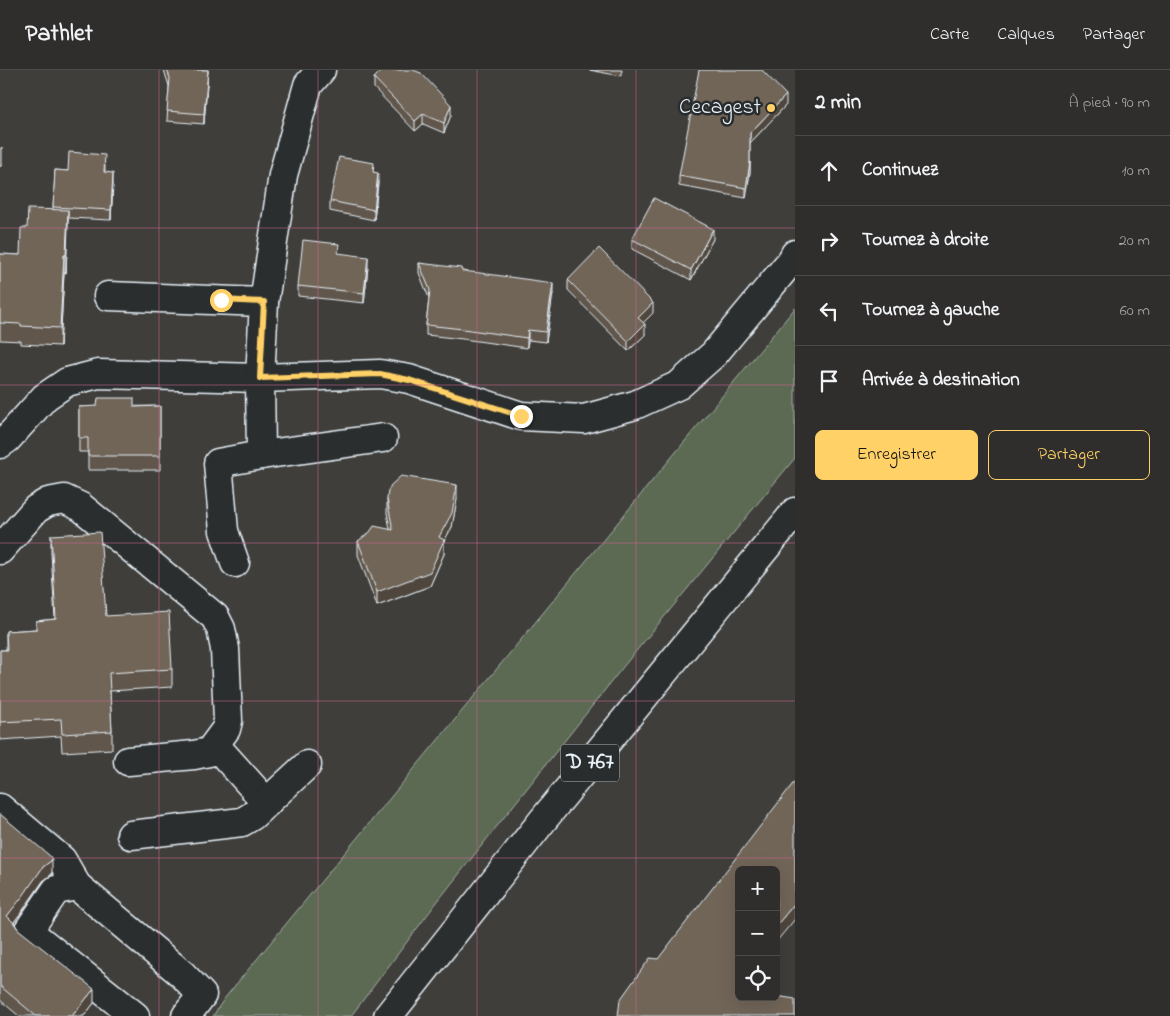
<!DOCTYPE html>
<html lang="fr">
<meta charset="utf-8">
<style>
:root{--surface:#2f2e2c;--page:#3b3a38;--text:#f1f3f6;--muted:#a7a8a9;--line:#4a4a48;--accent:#ffd166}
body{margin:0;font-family:"Indie Flower",sans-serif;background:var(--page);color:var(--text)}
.controls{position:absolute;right:15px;bottom:15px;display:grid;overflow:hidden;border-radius:8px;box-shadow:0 5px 20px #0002}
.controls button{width:45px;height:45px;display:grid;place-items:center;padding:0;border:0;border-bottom:1px solid var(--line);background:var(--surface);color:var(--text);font:25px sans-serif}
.stop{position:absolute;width:15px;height:15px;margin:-11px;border:4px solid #ffd166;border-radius:50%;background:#fff}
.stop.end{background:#ffd166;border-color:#fff;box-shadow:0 1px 5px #0008}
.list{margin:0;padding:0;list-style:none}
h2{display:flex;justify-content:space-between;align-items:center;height:65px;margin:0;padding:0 20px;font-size:21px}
h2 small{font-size:16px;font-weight:400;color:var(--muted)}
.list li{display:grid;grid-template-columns:32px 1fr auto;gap:15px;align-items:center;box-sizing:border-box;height:70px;padding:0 20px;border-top:1px solid var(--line)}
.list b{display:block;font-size:19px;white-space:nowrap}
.list em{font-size:16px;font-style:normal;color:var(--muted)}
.actions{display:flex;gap:10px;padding:15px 20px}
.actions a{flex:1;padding:11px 0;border:1px solid var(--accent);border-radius:8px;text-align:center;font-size:18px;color:var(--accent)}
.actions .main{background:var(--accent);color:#111}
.icon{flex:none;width:28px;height:28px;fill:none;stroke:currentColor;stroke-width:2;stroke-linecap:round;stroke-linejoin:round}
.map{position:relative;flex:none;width:795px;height:946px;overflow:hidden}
header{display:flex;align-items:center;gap:30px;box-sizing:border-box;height:70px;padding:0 25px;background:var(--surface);border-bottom:1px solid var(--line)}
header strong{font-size:24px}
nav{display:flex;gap:28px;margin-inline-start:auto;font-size:18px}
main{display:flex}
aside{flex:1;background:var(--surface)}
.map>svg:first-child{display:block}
.green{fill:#5c6a52;stroke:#a2aea5}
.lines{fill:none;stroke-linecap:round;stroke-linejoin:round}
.minor-casing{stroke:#e8f1f8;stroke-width:31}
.major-casing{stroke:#e8f1f8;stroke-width:31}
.minor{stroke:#2a2d2e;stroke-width:28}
.major{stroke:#2a2d2e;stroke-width:28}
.wall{fill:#61574c;stroke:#e8f1f8}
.shaded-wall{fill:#4f473e;stroke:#e8f1f8}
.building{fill:#716558;stroke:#e8f1f8}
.route{stroke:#ffd166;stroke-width:6}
.grid{fill:none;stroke:#cf6492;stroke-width:1;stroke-opacity:0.55}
.poi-dot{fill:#ffd166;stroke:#2a2d2e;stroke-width:2}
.labels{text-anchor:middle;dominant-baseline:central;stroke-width:5;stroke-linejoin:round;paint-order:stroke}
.shield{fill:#2a2d2e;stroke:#afb6bb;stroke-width:1}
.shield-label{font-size:21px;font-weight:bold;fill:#e8f1f8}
.poi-label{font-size:22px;fill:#e8f1f8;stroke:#2a2d2e;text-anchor:end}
</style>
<header>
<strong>Pathlet</strong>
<nav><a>Carte</a><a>Calques</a><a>Partager</a></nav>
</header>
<main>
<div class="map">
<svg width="795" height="946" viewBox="0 0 795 946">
<rect width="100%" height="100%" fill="#3f3e3b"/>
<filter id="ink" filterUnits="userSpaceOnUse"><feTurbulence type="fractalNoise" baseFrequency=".02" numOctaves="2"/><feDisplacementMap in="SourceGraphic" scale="10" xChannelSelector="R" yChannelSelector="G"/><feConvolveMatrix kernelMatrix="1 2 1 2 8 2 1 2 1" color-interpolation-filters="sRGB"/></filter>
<g filter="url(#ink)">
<polygon class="green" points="795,238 795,388 623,597 437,832 351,946 213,946 224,929"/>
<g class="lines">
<g class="minor-casing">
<g id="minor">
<polyline points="108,226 264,232"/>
<polyline points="0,374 7,369 45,327 67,312 98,304 260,308 380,304 409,309 521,346 584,349 635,335 679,315 714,284 792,190 795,184"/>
<polyline points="261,385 383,368"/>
<polyline points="0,480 36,439 48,432 64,429 81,437 215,547 221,559 225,579 228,651 226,659 209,682 194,685 128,691"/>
<polyline points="235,493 224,461 218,393 261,385 260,308 264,232 283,105 308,15 321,0"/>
<polyline points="215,675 267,733"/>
<polyline points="0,738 62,790 77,816 182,904 202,925 186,946"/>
<polyline points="131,765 242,752 252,746 307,695"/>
<polyline points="77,816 56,820 28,861 135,946"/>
</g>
</g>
<g class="major-casing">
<polyline id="major" points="388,946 543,750 795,442"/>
</g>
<use href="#minor" class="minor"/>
<use href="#major" class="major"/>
</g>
<g class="wall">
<polygon points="164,0 208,0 204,54 167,51 169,16"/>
<polygon points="589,0 622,0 621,6"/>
<polygon points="374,8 451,45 444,63 423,54 415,61 374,18"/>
<polygon points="786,35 750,73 750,102 746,128 679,116 679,106"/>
<polygon points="105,95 105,102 113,113 111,150 68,148 66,203 64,203 60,276 21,274 21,271 0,270 0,184 20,185 27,158 53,140 55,100 68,101"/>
<polygon points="374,102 378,113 374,150 330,141 330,131"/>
<polygon points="632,169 713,169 691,210 632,179"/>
<polygon points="339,184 368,197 364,233 298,226 298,216"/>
<polygon points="419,193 462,201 553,223 546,272 528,270 527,278 463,269 426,265 426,255 429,228 419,203"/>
<polygon points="568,210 653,243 643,253 645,265 628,281 568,220"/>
<polygon points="160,336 160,400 88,400 88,382 79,382 79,337"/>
<polygon points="387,429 457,429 452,457 444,471 444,484 430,516 377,536 358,485 358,471 390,459 387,443"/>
<polygon points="51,465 106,546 172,599 172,617 110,621 112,661 112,679 62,682 61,666 0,670 0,580 6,580 6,561 36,559 36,551 55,549 51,483"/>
<polygon points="0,744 52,804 43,811 23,840 14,852 18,859 94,933 84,946 19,946 0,930"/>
</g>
<g class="shaded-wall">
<polygon points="208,0 204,54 204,44"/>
<polygon points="786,25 786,35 750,73 750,63"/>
<polygon points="451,35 451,45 444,63 444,53"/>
<polygon points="423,44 423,54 415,61 415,51"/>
<polygon points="2,77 2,95 0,97 0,79"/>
<polygon points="750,92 750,102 746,128 746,118"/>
<polygon points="113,103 113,113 111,150 111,140"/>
<polygon points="378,103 378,113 374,150 374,140"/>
<polygon points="68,140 68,158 66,203 66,185"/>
<polygon points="713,159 713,169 691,210 691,200"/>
<polygon points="64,185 64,203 60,276 60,258"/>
<polygon points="368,187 368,197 364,233 364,223"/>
<polygon points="553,213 553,223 546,272 546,262"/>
<polygon points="653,233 653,243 638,258 638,248"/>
<polygon points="645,254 645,265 628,281 628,271"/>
<polygon points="528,260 528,270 527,278 527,268"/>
<polygon points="457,415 457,429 452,457 444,471 444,484 430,516 377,536 377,522 439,467"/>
<polygon points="52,790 52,804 43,811 23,840 7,861 7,846 43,797"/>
<polygon points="795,833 795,849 776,872 776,856"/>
<polygon points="94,919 94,933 84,946 72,946"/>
</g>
<g class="building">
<polygon points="167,0 208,0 204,44 167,41 170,8"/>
<polygon points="382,0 413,0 421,3 451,35 444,53 423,44 415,51 374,8"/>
<polygon points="699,0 762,0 786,25 750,63 750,92 746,118 679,106"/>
<polygon points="69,82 105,85 104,102 113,103 111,140 53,137 55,100 68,101"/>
<polygon points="339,87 374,93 373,102 378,103 374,140 330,131"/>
<polygon points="654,128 713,159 691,200 632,169"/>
<polygon points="28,139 68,140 66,185 64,185 60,258 21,256 21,254 0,253 0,184 20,185 21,158 27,158"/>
<polygon points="303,170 339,174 338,183 368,187 364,223 298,216"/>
<polygon points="599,178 653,233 638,248 645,254 628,271 568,210"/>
<polygon points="419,193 461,198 462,201 480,203 553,213 546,262 528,260 527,268 463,259 426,255 430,220"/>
<polygon points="98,328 134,328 134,337 160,336 160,386 88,386 88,368 79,368 79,337 97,336"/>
<polygon points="401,406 457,415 452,443 439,467 444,470 430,502 377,522 358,471 370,462 374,456 393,460 387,429 388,421 391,415"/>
<polygon points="100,462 106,546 169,542 172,599 109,603 112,661 62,664 61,649 0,652 0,580 7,580 6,561 37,559 36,551 56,549 51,465"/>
<polygon points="795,711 795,833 776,856 776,800 739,800 739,927 776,927 776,926 795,929 795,946 618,946 620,930 650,888 658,889"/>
<polygon points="0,744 50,786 52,790 43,797 23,826 7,846 13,852 18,859 94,919 72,946 36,946 0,916"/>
</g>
</g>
<g class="lines" filter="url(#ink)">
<polyline class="route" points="221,230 264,232 260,308 380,304 409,310 521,346"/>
</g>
<path class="grid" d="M159 0V946M318 0V946M477 0V946M636 0V946M0 158H795M0 315H795M0 473H795M0 631H795M0 788H795"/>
<circle class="poi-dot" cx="771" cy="38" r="5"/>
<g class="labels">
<rect class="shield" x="561" y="674.5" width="58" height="37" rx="4"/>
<g class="shield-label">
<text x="590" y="693">D 767</text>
</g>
<g class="poi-label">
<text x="761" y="38">Cecagest</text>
</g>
</g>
</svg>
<div class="controls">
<button>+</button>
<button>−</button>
<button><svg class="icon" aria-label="locate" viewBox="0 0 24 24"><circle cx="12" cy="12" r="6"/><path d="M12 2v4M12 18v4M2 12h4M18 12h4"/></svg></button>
</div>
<div class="stop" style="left:221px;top:230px"></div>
<div class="stop end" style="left:521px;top:346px"></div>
</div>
<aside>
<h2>2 min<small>À pied · 90 m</small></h2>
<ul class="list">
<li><svg class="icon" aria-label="ahead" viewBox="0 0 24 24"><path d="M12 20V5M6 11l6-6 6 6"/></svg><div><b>Continuez</b></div><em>10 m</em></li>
<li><svg class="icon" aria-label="right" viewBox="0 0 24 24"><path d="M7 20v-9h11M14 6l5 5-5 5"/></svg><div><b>Tournez à droite</b></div><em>20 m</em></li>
<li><svg class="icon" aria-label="left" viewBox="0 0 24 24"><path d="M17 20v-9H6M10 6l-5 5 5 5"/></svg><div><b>Tournez à gauche</b></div><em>60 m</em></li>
<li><svg class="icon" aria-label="arrive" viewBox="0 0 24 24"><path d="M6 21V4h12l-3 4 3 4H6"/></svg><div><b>Arrivée à destination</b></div></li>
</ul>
<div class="actions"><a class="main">Enregistrer</a><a>Partager</a></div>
</aside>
</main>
